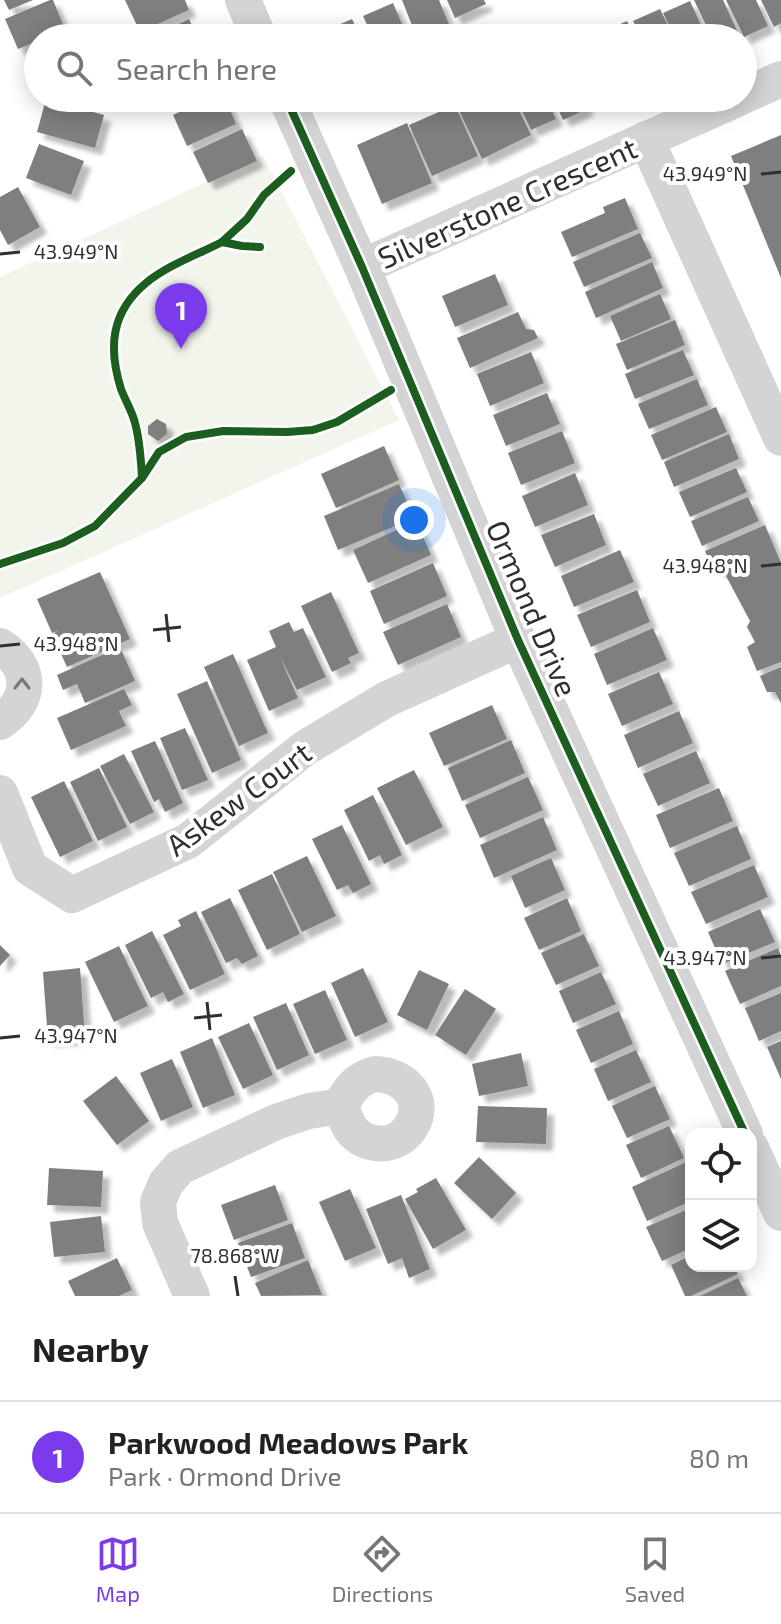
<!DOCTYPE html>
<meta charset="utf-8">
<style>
:root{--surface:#fff;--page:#f6f6f6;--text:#222;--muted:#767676;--line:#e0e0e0;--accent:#7c3aed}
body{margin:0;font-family:"Exo 2",sans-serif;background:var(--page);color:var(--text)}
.controls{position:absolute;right:24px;bottom:24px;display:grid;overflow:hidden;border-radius:16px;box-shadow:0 4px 20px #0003}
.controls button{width:72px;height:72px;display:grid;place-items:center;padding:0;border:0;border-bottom:2px solid var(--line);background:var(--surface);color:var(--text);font:40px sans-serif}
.you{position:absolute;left:414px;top:520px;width:28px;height:28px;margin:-20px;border:6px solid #fff;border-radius:50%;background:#1a73e8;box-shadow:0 0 0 12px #1a73e833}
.badge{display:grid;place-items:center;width:52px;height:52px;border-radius:50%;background:var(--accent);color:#fff;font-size:26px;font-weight:700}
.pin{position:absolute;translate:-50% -66px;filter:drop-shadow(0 2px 4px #0008)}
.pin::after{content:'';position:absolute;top:42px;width:28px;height:24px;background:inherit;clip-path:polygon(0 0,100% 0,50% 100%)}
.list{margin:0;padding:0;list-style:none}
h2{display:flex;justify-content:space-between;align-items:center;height:104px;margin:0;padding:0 32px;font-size:34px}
h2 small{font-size:26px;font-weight:400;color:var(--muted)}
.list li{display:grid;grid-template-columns:52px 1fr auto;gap:24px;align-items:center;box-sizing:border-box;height:112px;padding:0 32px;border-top:2px solid var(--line)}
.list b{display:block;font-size:30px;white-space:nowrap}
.list p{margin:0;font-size:26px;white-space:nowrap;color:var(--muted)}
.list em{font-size:26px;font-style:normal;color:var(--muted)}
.icon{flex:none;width:44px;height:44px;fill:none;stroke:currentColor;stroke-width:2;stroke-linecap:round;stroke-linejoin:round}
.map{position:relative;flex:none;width:781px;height:1296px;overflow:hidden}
.search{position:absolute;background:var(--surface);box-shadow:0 4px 20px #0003;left:24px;right:24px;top:24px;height:88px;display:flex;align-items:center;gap:20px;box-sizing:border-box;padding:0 28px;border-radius:44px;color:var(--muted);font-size:30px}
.sheet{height:216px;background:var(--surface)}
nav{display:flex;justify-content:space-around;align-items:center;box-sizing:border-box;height:112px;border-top:2px solid var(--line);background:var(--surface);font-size:22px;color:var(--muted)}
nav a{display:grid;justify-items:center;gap:4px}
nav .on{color:var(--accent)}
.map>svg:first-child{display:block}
.green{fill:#f1f5eb}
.building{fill:#7f7f7f;filter:url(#shadow)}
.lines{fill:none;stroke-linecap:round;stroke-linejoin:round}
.minor{stroke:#d4d4d4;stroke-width:36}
.cycleway-casing{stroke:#fff;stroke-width:13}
.cycleway{stroke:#1b5e20;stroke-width:8}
.oneway{stroke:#797979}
.ticks{fill:none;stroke:#2f2f2f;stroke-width:3}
.labels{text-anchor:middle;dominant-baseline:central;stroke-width:8;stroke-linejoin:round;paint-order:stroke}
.street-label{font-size:30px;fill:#2f2f2f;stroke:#fff}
.ticks-label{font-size:20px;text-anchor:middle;fill:#2f2f2f;stroke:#fff;stroke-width:8;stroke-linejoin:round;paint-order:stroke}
</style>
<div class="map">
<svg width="781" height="1296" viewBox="0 0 781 1296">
<defs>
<filter id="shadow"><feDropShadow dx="7" dy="7" stdDeviation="2" flood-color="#0004"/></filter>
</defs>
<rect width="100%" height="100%" fill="#fff"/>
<polygon class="green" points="263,156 399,420 0,598 0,277"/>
<g class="building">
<polygon points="4,0 33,0 9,10"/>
<polygon points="50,0 53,0 65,29 44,38 38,38 38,41 18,49 5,19"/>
<polygon points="125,0 185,0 189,10 140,32"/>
<polygon points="402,0 439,0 453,34 442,38 417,38"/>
<polygon points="447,0 484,0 486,4 455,18"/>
<polygon points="694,0 723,0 740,37 712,38"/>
<polygon points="726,0 756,0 768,26 744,37"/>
<polygon points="761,0 781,0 781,23 774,27"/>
<polygon points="690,1 707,38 675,38 663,13"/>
<polygon points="393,3 408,38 373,38 363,16"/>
<polygon points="660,9 674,38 641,38 633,21"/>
<polygon points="189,19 198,38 148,38"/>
<polygon points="352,19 361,38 325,38 322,32"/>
<polygon points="627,21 635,38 606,38 603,32"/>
<polygon points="38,52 38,89 25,58"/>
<polygon points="169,98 200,98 174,109"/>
<polygon points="210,98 225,98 236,124 187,146 173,115"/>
<polygon points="459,98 513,98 531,135 482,159 454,100"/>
<polygon points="516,98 546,98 556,119 531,130"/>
<polygon points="553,98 582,98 587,109 563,120"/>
<polygon points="46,99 104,115 95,148 37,132"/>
<polygon points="455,105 478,156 432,176 409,125"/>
<polygon points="407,123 432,183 382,204 357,145"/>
<polygon points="242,129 257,161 208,183 193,152"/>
<polygon points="781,135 781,278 731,156"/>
<polygon points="39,144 84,161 71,195 26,178"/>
<polygon points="18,187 40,227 8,245 0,230 0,197"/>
<polygon points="625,198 638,229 572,257 561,232 605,213 603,207"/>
<polygon points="640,233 652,258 584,287 573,262"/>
<polygon points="652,262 663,288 596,318 585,292"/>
<polygon points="495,274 508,305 455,327 442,296"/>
<polygon points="660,294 671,319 621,341 610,316"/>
<polygon points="518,312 526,329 534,330 538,338 470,368 457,338"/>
<polygon points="675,320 685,345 627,370 616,344"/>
<polygon points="683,350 694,375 635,399 625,374"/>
<polygon points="531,352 544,383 490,406 477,374"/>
<polygon points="697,379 708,405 649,429 638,404"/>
<polygon points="547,393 560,424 506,446 493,415"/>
<polygon points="716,407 727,432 662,460 651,435"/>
<polygon points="157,419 166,424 167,434 158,441 148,434 148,426"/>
<polygon points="562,431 575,463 521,485 508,453"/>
<polygon points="729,434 739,459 674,487 664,462"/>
<polygon points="384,446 399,480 336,508 321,474"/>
<polygon points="736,468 747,492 690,517 679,492"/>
<polygon points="575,473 588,505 535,527 522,496"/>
<polygon points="399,484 414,518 338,550 324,516"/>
<polygon points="748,497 759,521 702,546 691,521"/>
<polygon points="594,514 606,545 555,567 541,535"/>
<polygon points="416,521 431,555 368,583 353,550"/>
<polygon points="765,525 781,563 781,662 757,671 747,647 755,642 747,627 750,621 725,574 710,564 705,551"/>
<polygon points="620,550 634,582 574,607 561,576"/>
<polygon points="433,563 447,596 384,624 370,591"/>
<polygon points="100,572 130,639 67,667 52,634 60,630 52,633 37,599"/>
<polygon points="637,590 650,622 591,647 577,615"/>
<polygon points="331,592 359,653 348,658 351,663 332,672 301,606"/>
<polygon points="447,604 461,637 398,665 383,632"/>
<polygon points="289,622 294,632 303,628 326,677 297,690 280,657 298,698 269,711 247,660 276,647 269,631"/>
<polygon points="653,628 667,660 607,685 594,654"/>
<polygon points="120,647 135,681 85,703 77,684 63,690 57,675"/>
<polygon points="233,654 268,733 239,746 204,667"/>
<polygon points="781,667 781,703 775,692 767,692 760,676"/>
<polygon points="659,672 673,704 622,726 608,694"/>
<polygon points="207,681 241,760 212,773 177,694"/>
<polygon points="124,689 132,705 119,711 126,726 71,750 57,718"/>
<polygon points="492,705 507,739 444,766 429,733"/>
<polygon points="679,711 693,743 638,768 624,735"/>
<polygon points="185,728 208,780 182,790 160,738"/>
<polygon points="511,740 525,773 462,801 448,768"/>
<polygon points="155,741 183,803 165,812 159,799 154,802 131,751"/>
<polygon points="696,751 710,783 658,806 643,774"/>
<polygon points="124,754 154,812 130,824 100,766"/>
<polygon points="99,768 127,827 98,841 70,782"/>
<polygon points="414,770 443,827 406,845 377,788"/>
<polygon points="528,777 543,810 480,838 465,805"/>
<polygon points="64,781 93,841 60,857 31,797"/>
<polygon points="719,788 733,821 670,848 656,815"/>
<polygon points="373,795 402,855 384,864 380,855 369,861 344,810"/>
<polygon points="543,817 557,850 494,878 480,845"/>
<polygon points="342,825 371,884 353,893 348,885 337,890 312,839"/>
<polygon points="737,826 751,859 689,886 674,853"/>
<polygon points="307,856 336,916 302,932 273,872"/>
<polygon points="551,858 565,890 525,908 511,876"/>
<polygon points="754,865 768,897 706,924 691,892"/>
<polygon points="272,874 300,934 267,950 238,890"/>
<polygon points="230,898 258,956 242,964 237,958 226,963 201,912"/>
<polygon points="567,898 581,931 539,950 524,918"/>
<polygon points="760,909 775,942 722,964 708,932"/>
<polygon points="196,911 225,974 190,990 163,935 181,926 178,920"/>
<polygon points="152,931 184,994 168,1002 163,992 151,998 125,945"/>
<polygon points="584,934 599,966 556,985 541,953"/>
<polygon points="0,945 10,955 0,966"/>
<polygon points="119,946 148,1006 114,1022 85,962"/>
<polygon points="778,948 781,956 781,986 740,1004 725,971"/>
<polygon points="80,968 85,1037 48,1040 43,972"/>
<polygon points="363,968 388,1022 355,1037 331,983"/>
<polygon points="419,970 449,984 427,1030 397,1015"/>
<polygon points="601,972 616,1004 573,1023 559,991"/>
<polygon points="465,989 496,1009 466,1055 435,1035"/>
<polygon points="325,990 347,1040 315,1054 293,1004"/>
<polygon points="781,993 781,1031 759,1041 745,1008"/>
<polygon points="286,1003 309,1055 277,1070 253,1017"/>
<polygon points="619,1011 633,1044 591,1063 576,1030"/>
<polygon points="249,1023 273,1075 243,1089 218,1037"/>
<polygon points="212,1038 235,1095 203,1108 180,1052"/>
<polygon points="781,1041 781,1079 767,1047"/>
<polygon points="636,1050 651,1082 608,1101 594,1069"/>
<polygon points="521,1053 528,1086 479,1096 472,1064"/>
<polygon points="172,1059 193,1107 161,1121 140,1073"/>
<polygon points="116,1076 149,1121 117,1145 83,1101"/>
<polygon points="655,1086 670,1119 627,1138 612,1106"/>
<polygon points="478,1106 547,1108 546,1144 476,1142"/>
<polygon points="669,1126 684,1158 641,1178 626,1145"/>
<polygon points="479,1157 516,1193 492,1219 454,1183"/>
<polygon points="691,1160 691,1201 647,1221 632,1187"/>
<polygon points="49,1168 103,1171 101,1207 47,1205"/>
<polygon points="436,1178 466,1230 433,1249 405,1199 418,1192 416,1189"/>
<polygon points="275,1185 288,1220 234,1240 221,1205"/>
<polygon points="350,1189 376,1248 345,1261 319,1202"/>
<polygon points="401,1195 430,1269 409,1278 402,1258 388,1264 366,1209"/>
<polygon points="691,1208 691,1248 662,1261 646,1227"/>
<polygon points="101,1216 105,1252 54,1257 50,1222"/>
<polygon points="292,1223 305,1258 251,1277 238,1243"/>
<polygon points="691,1255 691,1266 734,1266 738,1274 691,1296 685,1296 671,1265"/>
<polygon points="117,1258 132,1290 119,1296 75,1296 68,1281"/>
<polygon points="308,1260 322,1295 261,1296 255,1283"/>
<polygon points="738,1278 747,1296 700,1296"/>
</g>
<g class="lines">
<g class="minor">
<polyline points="243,0 259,38"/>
<polyline points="743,96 781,79"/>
<polyline points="286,98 362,267 518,640 745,1134"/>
<polyline points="646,139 781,438"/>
<polyline points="362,267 739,98"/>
<path d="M0 646C33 667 32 701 0 722"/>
<polyline points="0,793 30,868 72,895 188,841 305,748 387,699 518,640"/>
<path d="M375 1074C404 1074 429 1100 410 1128 396 1149 365 1148 351 1129 346 1122 344 1114 341 1106 349 1089 357 1079 375 1074Z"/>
<polyline points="751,1148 781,1213"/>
<polyline points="192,1296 160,1223 158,1202 166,1183 180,1167 276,1122 309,1111 341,1106"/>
</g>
<g class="cycleway-casing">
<g id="cycleway">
<polyline points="286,98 362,267 518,640 745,1134"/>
<polyline points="260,247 242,246 222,242 247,219 264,195 291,171"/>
<polyline points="142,478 159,452 186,437 223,431 287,432 313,430 337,422 391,390"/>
<path d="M0 564 63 543 95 526 142 478C141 459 140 441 135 423 132 411 125 400 121 389 108 347 111 312 146 283 168 265 197 255 222 242"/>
</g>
</g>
<use href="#cycleway" class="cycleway"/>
</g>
<defs><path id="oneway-chevron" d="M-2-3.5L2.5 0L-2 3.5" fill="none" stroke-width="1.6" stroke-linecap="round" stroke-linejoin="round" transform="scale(2)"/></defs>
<use class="oneway" href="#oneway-chevron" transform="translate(22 684) rotate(-90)"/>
<path class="ticks" d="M761 174 781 172M0 254 20 252M761 566 781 564M166 614 169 642M153 630 181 627M0 646 20 644M761 958 781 956M207 1002 210 1030M194 1018 222 1015M0 1038 20 1036M235 1276 238 1296"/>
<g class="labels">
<g class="street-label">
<text transform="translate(507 202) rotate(-24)">Silverstone Crescent</text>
<text transform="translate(533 608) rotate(67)">Ormond Drive</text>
<text transform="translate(238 798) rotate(-36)">Askew Court</text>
</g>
</g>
<g class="ticks-label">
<text x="705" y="181">43.949°N</text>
<text x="76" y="259">43.949°N</text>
<text x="705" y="573">43.948°N</text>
<text x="76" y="651">43.948°N</text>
<text x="705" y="965">43.947°N</text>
<text x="76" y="1043">43.947°N</text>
<text x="235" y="1263">78.868°W</text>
</g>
</svg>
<div class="controls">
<button><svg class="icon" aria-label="locate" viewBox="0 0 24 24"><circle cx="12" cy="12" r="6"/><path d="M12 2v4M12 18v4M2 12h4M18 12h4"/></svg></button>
<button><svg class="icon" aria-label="layers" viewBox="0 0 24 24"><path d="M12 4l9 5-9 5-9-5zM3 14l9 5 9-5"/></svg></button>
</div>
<div class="you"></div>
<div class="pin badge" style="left:181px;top:349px">1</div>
<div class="search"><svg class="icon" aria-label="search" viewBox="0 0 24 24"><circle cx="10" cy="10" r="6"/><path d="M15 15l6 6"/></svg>Search here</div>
</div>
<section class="sheet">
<h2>Nearby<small></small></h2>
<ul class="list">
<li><span class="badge">1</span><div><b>Parkwood Meadows Park</b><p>Park · Ormond Drive</p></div><em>80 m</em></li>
</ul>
</section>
<nav>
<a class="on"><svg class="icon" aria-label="map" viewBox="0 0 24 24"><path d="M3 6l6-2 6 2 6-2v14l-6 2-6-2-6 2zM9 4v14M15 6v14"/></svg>Map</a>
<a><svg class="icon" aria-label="directions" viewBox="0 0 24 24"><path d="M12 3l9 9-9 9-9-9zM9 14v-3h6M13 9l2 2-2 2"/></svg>Directions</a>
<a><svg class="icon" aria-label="saved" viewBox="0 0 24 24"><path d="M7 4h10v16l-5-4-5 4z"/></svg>Saved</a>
</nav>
